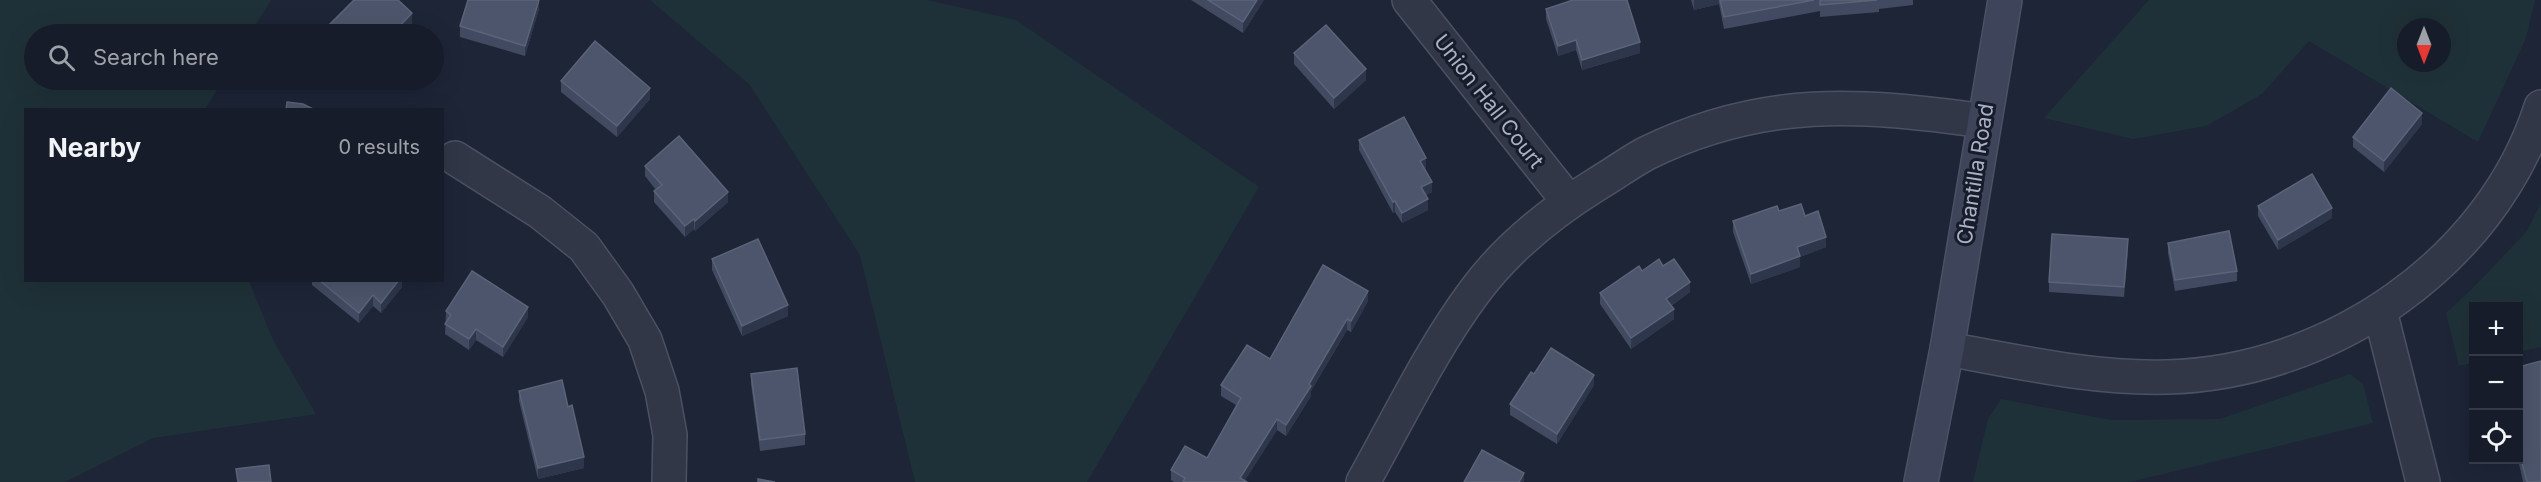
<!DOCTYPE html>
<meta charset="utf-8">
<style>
:root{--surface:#161c29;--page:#1f2531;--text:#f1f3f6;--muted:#9ea1a8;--line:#353a46}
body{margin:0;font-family:Inter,sans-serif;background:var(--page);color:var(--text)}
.controls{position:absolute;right:18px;bottom:18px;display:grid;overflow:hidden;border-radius:0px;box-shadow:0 6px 24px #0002}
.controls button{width:54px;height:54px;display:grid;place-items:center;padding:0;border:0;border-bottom:2px solid var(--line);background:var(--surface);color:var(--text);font:30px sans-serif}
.compass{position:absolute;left:2397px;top:18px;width:54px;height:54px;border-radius:50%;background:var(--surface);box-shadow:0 6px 24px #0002;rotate:180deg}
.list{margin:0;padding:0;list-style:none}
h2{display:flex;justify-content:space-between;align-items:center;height:78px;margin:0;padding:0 24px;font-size:26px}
h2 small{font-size:20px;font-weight:400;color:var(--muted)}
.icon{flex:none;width:33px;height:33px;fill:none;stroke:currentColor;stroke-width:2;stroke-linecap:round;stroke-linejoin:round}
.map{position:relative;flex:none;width:2541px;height:482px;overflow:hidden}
.search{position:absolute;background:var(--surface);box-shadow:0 6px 24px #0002;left:24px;top:24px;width:420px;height:66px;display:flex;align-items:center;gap:15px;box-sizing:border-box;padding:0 21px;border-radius:33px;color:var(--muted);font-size:22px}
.panel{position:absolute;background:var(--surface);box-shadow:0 6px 24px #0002;left:24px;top:108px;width:420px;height:174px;border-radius:0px}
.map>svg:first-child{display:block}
.green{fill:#1f3138;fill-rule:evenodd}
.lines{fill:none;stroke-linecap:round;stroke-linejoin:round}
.street-casing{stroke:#4b5163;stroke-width:36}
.secondary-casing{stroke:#4b5163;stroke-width:36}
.street{stroke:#313747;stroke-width:33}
.secondary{stroke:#3e455b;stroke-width:33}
.wall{fill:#414a60}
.shaded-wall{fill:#2e364b}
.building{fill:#4c556b;stroke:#5b6379;stroke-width:1.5}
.labels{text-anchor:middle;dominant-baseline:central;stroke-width:6;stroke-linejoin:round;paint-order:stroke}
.street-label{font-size:21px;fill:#aab1c5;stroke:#171c2b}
</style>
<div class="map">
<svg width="2541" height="482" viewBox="0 0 2541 482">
<rect width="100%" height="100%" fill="#1d2537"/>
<g class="green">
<polygon points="0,0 271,0 250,34 34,34 34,80 223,80 205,109 26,110 26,280 249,281 273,340 316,414 153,438 65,482 0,482"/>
<polygon points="650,0 927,0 1016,20 1259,187 1087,482 915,482 860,255 749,84"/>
<path d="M2149 0H2535L2526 38 2478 142 2309 41 2262 94 2206 126 2133 139 2044 118ZM2406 27H2442V63H2406Z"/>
<polygon points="2541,203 2541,347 2519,352 2518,306 2474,306 2473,363 2459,366 2446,313 2476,285 2527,231"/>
<polygon points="2350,374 2363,384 2373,423 2130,482 1973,482 1988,419 2001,399 2111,420 2220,419"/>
</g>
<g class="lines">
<g class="street-casing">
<g id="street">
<polyline points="1409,0 1569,202"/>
<polyline points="455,158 540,212 584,247 618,294 645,340 662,391 670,435 669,482"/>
<polyline points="2380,311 2423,482"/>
<path d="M1947 349C2020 362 2093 379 2167 377 2329 373 2491 263 2541 107"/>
<path d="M1363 482C1399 418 1431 350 1475 291 1507 248 1552 212 1597 184 1614 174 1630 162 1647 153 1764 96 1860 104 1984 121"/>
</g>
</g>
<g class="secondary-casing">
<polyline id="secondary" points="1921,482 1947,349 2005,0"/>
</g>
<use href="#street" class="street"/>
<use href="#secondary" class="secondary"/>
</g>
<g class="wall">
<polygon points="1191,0 1264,0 1243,33"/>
<polygon points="1691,0 1913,0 1913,5 1879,9 1879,12 1820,17 1820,11 1724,29 1719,4 1694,10"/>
<polygon points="539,9 525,56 460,37 460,26"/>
<polygon points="1546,9 1640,53 1582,70 1576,50 1558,56 1546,19"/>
<polygon points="1294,53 1366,80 1334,109 1294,64"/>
<polygon points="561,81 650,99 617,137 561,92"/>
<polygon points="2422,124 2384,172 2353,147 2353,137"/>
<polygon points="1359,140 1426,169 1425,170 1432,192 1426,195 1428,210 1402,223 1395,212 1393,213 1359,150"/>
<polygon points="645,166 728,202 695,231 694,229 685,237 654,202 654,191 656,190 645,176"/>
<polygon points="2258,206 2332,218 2278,250 2258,216"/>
<polygon points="1779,211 1805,216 1826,247 1800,257 1800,267 1751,284 1733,232 1733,221"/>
<polygon points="2168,243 2237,271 2237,281 2175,291 2168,253"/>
<polygon points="2128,250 2124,297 2049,292 2049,282"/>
<polygon points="712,259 788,316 742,336 712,270"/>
<polygon points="1663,266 1690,292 1671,306 1674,319 1631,349 1600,304 1600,293 1642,271"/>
<polygon points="312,280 402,280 402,287 381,313 373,306 359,323 312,285"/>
<polygon points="1368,301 1351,332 1347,330 1311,391 1311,396 1286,436 1277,430 1245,480 1247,482 1174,482 1171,480 1171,470 1207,458 1236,405 1221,396 1221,385 1270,359"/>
<polygon points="446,311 528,317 503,357 476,340 469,350 445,334"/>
<polygon points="2518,367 2541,482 2523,482 2518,459"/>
<polygon points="751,374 805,434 805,445 760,451 751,384"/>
<polygon points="1534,374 1594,385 1557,444 1510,415 1510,404"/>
<polygon points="519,391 584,468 538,479 519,401"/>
</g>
<g class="shaded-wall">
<polygon points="539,0 539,9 525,56 525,46"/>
<polygon points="1257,0 1264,0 1243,33 1243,22"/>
<polygon points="1694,0 1719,0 1719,4 1694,10"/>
<polygon points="412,13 412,24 402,34 392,34"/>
<polygon points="1576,40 1576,50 1558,56 1558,46"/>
<polygon points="1640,42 1640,53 1582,70 1582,60"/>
<polygon points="1366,69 1366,80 1334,109 1334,98"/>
<polygon points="650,88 650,99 617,137 617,126"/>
<polygon points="2422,113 2422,124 2384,172 2384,161"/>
<polygon points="1426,158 1426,169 1420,172 1420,161"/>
<polygon points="1432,182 1432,192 1421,197 1421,187"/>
<polygon points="728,192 728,202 695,231 695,221"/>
<polygon points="1428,199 1428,210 1402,223 1402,213"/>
<polygon points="1395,201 1395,212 1393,213 1393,202"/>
<polygon points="2332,208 2332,218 2278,250 2278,240"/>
<polygon points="694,219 694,229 685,237 685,226"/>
<polygon points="1826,237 1826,247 1800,257 1800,267 1751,284 1751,274 1797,247"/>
<polygon points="2128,239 2128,250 2124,297 2124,287"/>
<polygon points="399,280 402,280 402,287 381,313 381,303"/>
<polygon points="1690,282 1690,292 1666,309 1666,299"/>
<polygon points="1368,291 1368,301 1351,332 1351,321"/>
<polygon points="373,295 373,306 359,323 359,313"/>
<polygon points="788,305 788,316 742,336 742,326"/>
<polygon points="528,307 528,317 503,357 503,347"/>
<polygon points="1674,309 1674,319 1631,349 1631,338"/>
<polygon points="1347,319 1347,330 1311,391 1311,396 1286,436 1286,425"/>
<polygon points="476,329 476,340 469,350 469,339"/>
<polygon points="1594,375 1594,385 1557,444 1557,434"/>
<polygon points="1277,419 1277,430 1244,482 1240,478"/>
<polygon points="584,457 584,468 538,479 538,468"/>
<polygon points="1524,473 1524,482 1519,482"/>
</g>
<g class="building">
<polygon points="354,0 398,0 412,13 392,34 330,34 325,29"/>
<polygon points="468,0 539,0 525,46 460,26"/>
<polygon points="1208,0 1257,0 1243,22"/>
<polygon points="1573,0 1627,0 1640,42 1582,60 1576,40 1558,46 1546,9"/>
<polygon points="1720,0 1814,0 1724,17"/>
<polygon points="1820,0 1877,0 1820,5"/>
<polygon points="1326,25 1366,69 1334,98 1294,53"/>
<polygon points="595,41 650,88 617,126 561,81"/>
<polygon points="2391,88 2422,113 2384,161 2353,137"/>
<polygon points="287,102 303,104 315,110 286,110"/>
<polygon points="1404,117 1426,158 1420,161 1432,182 1421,187 1428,199 1402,213 1395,201 1393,202 1359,140"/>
<polygon points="679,136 728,192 695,221 694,219 685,226 654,191 662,185 645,166"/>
<polygon points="2312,174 2332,208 2278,240 2258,206"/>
<polygon points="1801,204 1805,216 1818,211 1826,237 1797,247 1800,256 1751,274 1733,221 1777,206 1779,211"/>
<polygon points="2229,231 2237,271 2175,280 2168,243"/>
<polygon points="2052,234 2128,239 2124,287 2049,282"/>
<polygon points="758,239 788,305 742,326 712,259"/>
<polygon points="1659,259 1663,266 1674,259 1690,282 1666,299 1674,309 1631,338 1600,293 1639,266 1642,271"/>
<polygon points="1323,265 1368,291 1351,321 1347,319 1309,384 1311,386 1286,425 1277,419 1240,478 1247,482 1183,482 1185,478 1171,470 1185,446 1207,458 1241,398 1221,385 1247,345 1270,359"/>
<polygon points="472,271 528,307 503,347 476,329 469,339 445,324 451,315 446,311"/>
<polygon points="319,280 399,280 381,303 373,295 359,313"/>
<polygon points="1551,348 1594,375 1557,434 1510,404 1531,372 1534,374"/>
<polygon points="2541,361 2541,482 2527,482 2518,448 2518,367"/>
<polygon points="797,368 805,434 760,440 751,374"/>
<polygon points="562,380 568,407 572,405 584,457 538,468 519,391"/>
<polygon points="1482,450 1524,473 1519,482 1464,482"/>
<polygon points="269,465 271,482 238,482 236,469"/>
<polygon points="758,479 775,482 758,482"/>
</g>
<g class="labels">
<g class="street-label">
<text transform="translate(1489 101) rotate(52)">Union Hall Court</text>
<text transform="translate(1975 174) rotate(-81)">Chantilla Road</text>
</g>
</g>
</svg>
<div class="controls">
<button>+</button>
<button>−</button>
<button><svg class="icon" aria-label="locate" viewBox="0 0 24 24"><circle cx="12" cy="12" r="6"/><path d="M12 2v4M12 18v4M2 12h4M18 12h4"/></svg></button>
</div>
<svg class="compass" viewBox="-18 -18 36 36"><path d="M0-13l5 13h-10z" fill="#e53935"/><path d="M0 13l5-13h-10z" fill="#9ea1a8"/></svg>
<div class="search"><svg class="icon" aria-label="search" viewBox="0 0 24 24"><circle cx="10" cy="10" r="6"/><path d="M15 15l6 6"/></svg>Search here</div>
<section class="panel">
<h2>Nearby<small>0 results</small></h2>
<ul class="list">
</ul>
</section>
</div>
